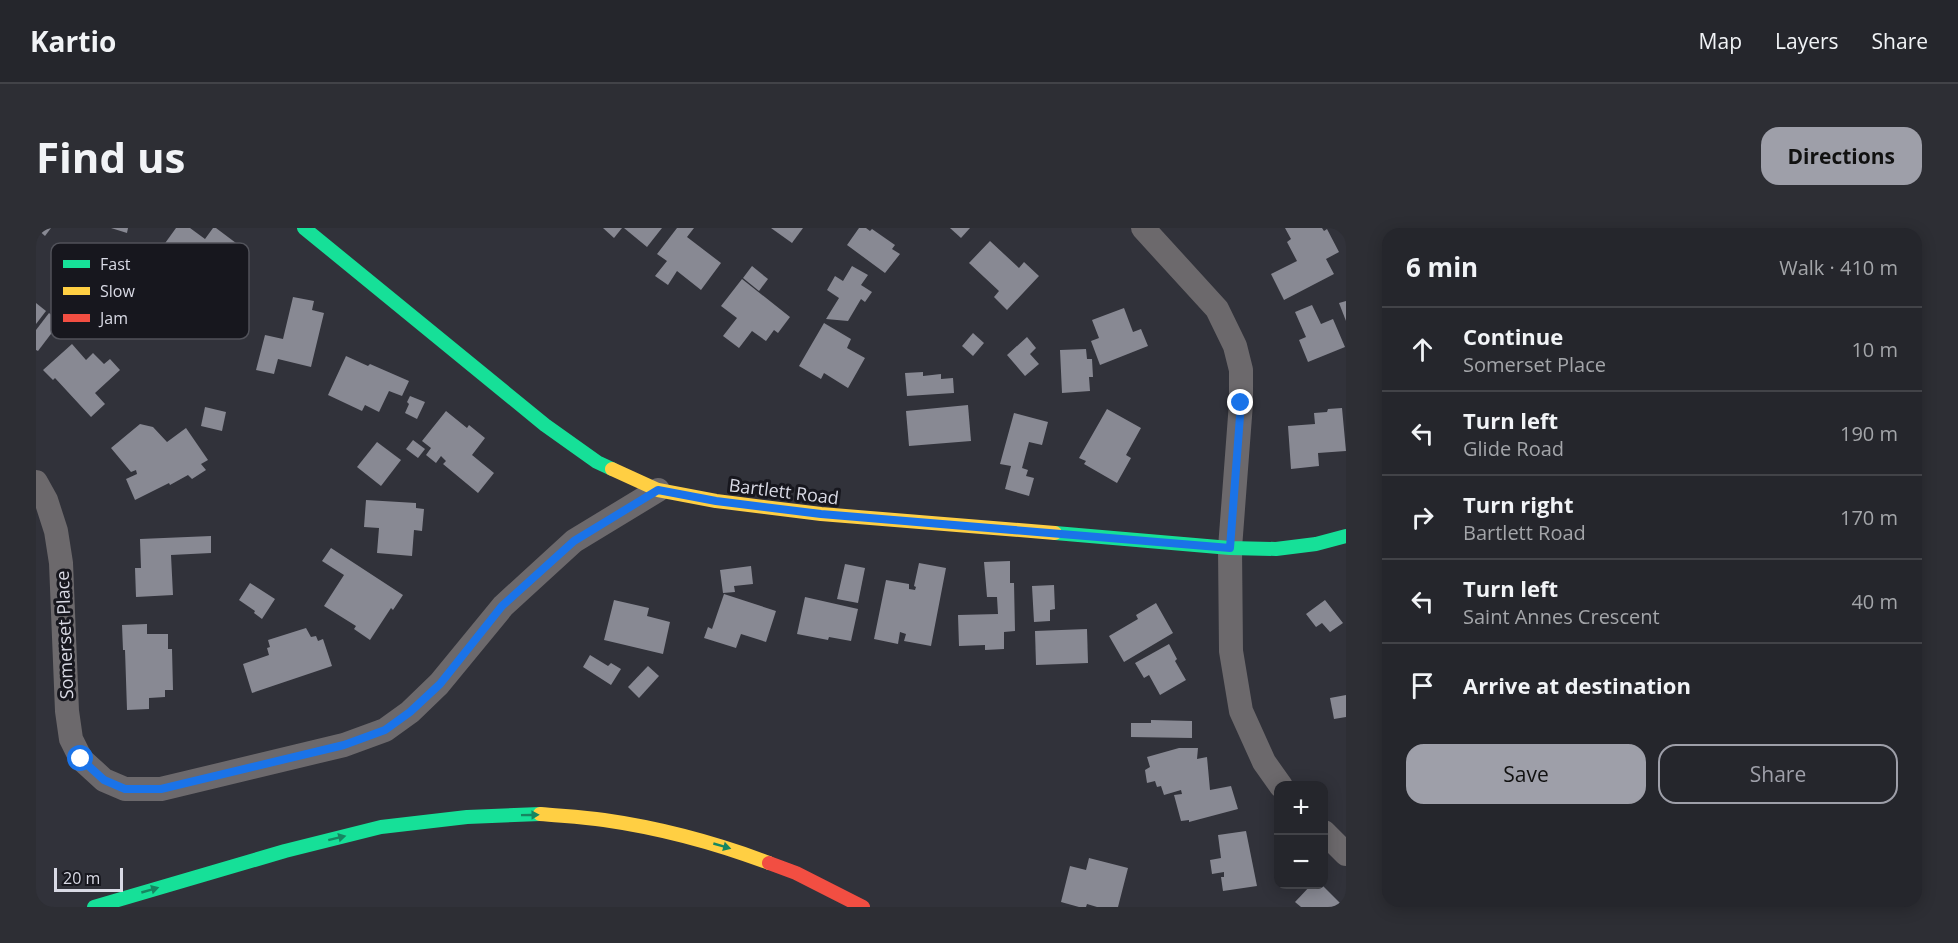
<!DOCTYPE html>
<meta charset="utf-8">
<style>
:root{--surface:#25262c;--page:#2d2e34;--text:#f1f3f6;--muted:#a3a5a9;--line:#424348;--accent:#9e9fa9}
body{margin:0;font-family:"Open Sans",sans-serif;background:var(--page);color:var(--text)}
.controls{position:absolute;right:18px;bottom:18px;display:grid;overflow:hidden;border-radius:12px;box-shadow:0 3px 15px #0003}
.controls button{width:54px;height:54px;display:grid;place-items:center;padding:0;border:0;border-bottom:2px solid var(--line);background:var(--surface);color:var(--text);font:30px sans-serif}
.scale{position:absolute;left:18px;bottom:15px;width:69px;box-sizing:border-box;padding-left:6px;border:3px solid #d9dae5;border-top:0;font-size:16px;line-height:21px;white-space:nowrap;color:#d9dae5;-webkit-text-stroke:4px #17171e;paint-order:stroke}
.stop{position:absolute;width:18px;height:18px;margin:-14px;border:4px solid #1a73e8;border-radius:50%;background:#fff}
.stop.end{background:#1a73e8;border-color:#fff;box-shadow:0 2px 6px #0008}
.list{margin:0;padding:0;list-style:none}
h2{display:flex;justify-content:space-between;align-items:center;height:78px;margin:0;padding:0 24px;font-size:26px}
h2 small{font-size:20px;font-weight:400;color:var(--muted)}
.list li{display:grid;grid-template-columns:39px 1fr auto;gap:18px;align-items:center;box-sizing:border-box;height:84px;padding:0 24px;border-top:2px solid var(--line)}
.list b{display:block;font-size:22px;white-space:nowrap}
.list p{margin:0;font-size:20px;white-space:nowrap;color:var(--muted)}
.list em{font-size:20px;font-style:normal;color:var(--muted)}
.actions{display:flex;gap:12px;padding:18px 24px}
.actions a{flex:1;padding:14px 0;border:2px solid var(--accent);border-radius:18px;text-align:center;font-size:21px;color:var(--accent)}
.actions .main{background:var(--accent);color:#111}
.icon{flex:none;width:33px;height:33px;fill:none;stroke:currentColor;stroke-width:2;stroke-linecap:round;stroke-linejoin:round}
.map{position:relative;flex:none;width:1310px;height:679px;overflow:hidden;border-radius:18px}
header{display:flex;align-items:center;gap:36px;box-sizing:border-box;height:84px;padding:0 30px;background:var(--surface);border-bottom:2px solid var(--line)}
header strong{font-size:28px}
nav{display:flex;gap:33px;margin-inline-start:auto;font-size:21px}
.intro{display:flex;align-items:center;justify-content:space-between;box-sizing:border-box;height:144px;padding:0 36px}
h1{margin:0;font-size:42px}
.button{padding:15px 27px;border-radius:18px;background:var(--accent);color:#111;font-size:21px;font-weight:700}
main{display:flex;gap:36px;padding:0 36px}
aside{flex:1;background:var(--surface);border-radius:18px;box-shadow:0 3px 15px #0003}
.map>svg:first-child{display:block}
.building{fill:#888993}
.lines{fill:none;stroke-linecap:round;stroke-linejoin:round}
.street{stroke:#6c696c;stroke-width:24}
.fast{stroke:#16e098;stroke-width:14}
.slow{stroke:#ffcf43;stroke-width:14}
.jam{stroke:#f24e42;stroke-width:14}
.oneway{fill:#168661}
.route{stroke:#1a73e8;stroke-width:8}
.labels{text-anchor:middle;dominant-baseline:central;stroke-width:6;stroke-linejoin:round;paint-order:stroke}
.street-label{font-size:18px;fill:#d9dae5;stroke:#17171e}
.key{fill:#17171e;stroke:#51525a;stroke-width:1.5}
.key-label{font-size:16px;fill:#d9dae5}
</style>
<header>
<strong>Kartio</strong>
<nav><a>Map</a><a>Layers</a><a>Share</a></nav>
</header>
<div class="intro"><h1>Find us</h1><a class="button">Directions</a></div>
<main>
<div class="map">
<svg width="1310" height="679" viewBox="0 0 1310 679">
<rect width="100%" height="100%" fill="#31323a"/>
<g class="building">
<polygon points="0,0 15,0 9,8"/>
<polygon points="75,0 92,0 91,5"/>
<polygon points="140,0 154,0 169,11 177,0 180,0 200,15 173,52 127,18"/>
<polygon points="567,0 586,0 578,10"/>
<polygon points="588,0 626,0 611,19"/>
<polygon points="641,0 658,0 651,9 685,35 665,62 641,43 632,57 619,48 631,33 621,26"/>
<polygon points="735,0 767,0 756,15"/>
<polygon points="823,0 830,0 834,3 836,1 859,17 856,21 864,26 849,45 811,17"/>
<polygon points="914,0 934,0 925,10"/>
<polygon points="1249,0 1286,0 1288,3 1291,1 1303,24 1290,31 1298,46 1248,72 1235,46 1261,33 1251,14 1255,11"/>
<polygon points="954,13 983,40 988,34 1003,48 971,82 958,69 963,63 933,35"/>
<polygon points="716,38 732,51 723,63 707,50"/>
<polygon points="816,38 832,47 825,57 836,64 829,74 825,71 812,93 790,91 803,70 791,62 799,48 807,53"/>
<polygon points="706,51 754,89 742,105 738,102 730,113 716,103 703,120 687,108 701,90 685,78"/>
<polygon points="257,69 278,73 276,82 288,85 275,139 242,131 238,146 220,142 229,107 247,111"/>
<polygon points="1310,73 1310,93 1303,75"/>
<polygon points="0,75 10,83 0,96"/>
<polygon points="1276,77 1285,96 1297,91 1309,119 1272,134 1263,112 1270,109 1259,84"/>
<polygon points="1088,80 1097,104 1105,101 1112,118 1064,137 1055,113 1063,110 1056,92"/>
<polygon points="13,85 24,94 2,123 0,122 0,102"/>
<polygon points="788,95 815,111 811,120 829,130 812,160 788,145 785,151 763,138"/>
<polygon points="937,105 948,115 937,128 926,118"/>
<polygon points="991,109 1000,120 994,126 1003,136 989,148 971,127"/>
<polygon points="36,116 50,132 57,125 68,136 74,131 84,142 59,165 69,176 55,189 19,150 17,152 7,142"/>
<polygon points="1050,121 1051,131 1056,131 1057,149 1053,149 1054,163 1026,165 1024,122"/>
<polygon points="310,128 332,138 334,136 373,153 366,168 353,163 343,184 329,177 326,183 292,167"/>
<polygon points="887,144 887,148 905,146 905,151 917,150 918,165 871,168 869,145"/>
<polygon points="374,168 389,174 381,191 369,185 373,176 371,174"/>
<polygon points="932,177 935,213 873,218 870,183"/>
<polygon points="169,179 190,184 186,203 165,198"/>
<polygon points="1306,180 1310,223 1282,225 1283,238 1255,241 1252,198 1279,196 1278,185 1291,184 1292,181"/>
<polygon points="1071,181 1105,200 1090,227 1095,230 1081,255 1048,236 1050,233 1043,230"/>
<polygon points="410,183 431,200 433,197 449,210 436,227 458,245 442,265 407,236 410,233 405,228 400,235 390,227 395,220 386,213"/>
<polygon points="978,185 1012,194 1006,217 993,214 986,240 992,242 990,248 998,250 993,268 969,261 975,238 964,236"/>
<polygon points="104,196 117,199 131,214 150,200 172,232 165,236 170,242 156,251 152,247 134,257 133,255 99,272 90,251 101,246 100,242 95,244 75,220"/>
<polygon points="377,212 389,221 382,230 370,221"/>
<polygon points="341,214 365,232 345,258 321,239"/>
<polygon points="330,272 380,275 380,280 388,281 386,303 378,302 376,328 341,325 343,300 328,299"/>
<polygon points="175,308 175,325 135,327 137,367 100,369 99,340 105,340 104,311"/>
<polygon points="295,320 367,367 357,382 355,380 334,412 318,401 320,398 288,378 308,347 286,333"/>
<polygon points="974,333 974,355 978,355 979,403 968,404 968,421 949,422 949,417 923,418 922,387 962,386 961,369 951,369 948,334"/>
<polygon points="883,335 910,340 895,418 868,413 870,406 864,404 862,416 838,411 850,352 873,356 873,361 879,362 880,359 878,358"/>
<polygon points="809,336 829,340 822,375 801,371"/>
<polygon points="715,338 717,356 698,358 699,364 687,365 684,342"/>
<polygon points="214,355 239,371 226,391 218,385 219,383 203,372"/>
<polygon points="1018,357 1019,381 1014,382 1014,393 998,394 996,358"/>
<polygon points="688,366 740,383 730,414 705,406 700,420 668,410 672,399 676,401"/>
<polygon points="769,369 822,381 815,413 793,409 792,412 761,406"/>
<polygon points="578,372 613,380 611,388 634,394 627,426 568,412"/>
<polygon points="1289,372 1307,395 1294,404 1286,395 1280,399 1270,386"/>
<polygon points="1120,375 1137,405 1088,434 1073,408 1102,391 1100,387"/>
<polygon points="111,396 111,406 132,406 132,421 136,421 137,462 129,462 129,469 113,470 113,481 91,482 89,422 87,422 86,397"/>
<polygon points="270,400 275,409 280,408 282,413 287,411 296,438 216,465 207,436 233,427 231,420 234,419 232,412"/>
<polygon points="1051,401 1052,435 1000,437 999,403"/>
<polygon points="1133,416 1141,431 1139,433 1150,452 1124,467 1113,447 1108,450 1099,435"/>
<polygon points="554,427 572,438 575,435 585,441 575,457 547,439"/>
<polygon points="612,438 623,448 603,470 592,459"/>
<polygon points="1310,467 1310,489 1298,491 1294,470"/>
<polygon points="1115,492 1156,493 1156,510 1095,509 1095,495 1115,495"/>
<polygon points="1143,520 1162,520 1161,531 1171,529 1174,562 1195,558 1202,581 1153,594 1153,592 1145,593 1138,567 1146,566 1145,562 1128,567 1125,558 1121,559 1119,553 1111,555 1109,542 1114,539 1111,529"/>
<polygon points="1210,603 1221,658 1187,663 1185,649 1188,649 1188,644 1176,646 1174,632 1185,630 1182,607"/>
<polygon points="1053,630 1092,640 1082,679 1061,679 1051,676 1050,679 1043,679 1025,674 1034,638 1050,642"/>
<polygon points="1276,656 1285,656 1304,675 1300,679 1265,679 1259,674"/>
</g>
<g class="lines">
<g class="street">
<polyline points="1107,0 1181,81 1199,118 1205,142 1205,175 1194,320 1195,423 1205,483 1228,534 1245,558"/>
<polyline points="0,254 10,272 20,303 25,335 31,483 35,511 45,531 68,552 89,561 125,561 308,517 349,502 374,484 403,456 467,378 538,313 622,262"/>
<polyline points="1288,604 1310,626"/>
</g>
<g class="fast">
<polyline points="268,0 509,197 561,234 576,241"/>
<polyline points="1019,305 1194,320 1240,321 1280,316 1310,308"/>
<polyline points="58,679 249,623 345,599 431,589 504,586"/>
</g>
<g class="slow">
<polyline points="576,241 622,262 680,273 785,286 1019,305"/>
<path d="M504 586C525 588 547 589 568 592 624 600 680 615 733 635"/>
</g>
<polyline class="jam" points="733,635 760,645 827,679"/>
</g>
<defs><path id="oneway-solid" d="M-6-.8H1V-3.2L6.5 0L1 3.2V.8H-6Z" transform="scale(1.5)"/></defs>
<g class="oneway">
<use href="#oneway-solid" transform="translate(494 587) rotate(-1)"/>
<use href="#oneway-solid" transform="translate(301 610) rotate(-14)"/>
<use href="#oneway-solid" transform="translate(686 618) rotate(16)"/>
<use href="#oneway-solid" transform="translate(114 662) rotate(-16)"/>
</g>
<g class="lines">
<polyline class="route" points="45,531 68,552 89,561 125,561 308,517 349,502 374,484 404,456 466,378 538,313 622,262 680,273 785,286 1194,320 1205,175"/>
</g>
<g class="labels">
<g class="street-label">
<text transform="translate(748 263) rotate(7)">Bartlett Road</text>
<text transform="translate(28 407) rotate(-92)">Somerset Place</text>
</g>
</g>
<rect x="15" y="15" width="198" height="96" rx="9" class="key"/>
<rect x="27" y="32" width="27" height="8" fill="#16e098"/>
<rect x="27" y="59" width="27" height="8" fill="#ffcf43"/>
<rect x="27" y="86" width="27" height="8" fill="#f24e42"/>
<g class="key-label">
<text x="64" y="42">Fast</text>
<text x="64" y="69">Slow</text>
<text x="64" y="96">Jam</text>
</g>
</svg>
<div class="controls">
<button>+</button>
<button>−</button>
</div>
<div class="scale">20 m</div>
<div class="stop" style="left:45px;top:531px"></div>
<div class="stop end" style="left:1205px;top:175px"></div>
</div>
<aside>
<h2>6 min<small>Walk · 410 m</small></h2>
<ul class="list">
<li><svg class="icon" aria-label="ahead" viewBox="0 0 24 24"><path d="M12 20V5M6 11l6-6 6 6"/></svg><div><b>Continue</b><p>Somerset Place</p></div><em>10 m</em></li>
<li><svg class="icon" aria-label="left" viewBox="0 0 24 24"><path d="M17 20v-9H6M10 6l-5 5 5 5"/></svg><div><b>Turn left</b><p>Glide Road</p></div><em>190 m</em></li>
<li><svg class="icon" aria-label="right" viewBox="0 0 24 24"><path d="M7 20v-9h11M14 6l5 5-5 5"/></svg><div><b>Turn right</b><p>Bartlett Road</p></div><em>170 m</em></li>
<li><svg class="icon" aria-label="left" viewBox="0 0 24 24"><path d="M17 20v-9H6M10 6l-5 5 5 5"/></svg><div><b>Turn left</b><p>Saint Annes Crescent</p></div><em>40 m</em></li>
<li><svg class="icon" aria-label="arrive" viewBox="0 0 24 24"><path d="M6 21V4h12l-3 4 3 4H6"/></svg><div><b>Arrive at destination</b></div></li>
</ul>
<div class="actions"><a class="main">Save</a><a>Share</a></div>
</aside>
</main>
